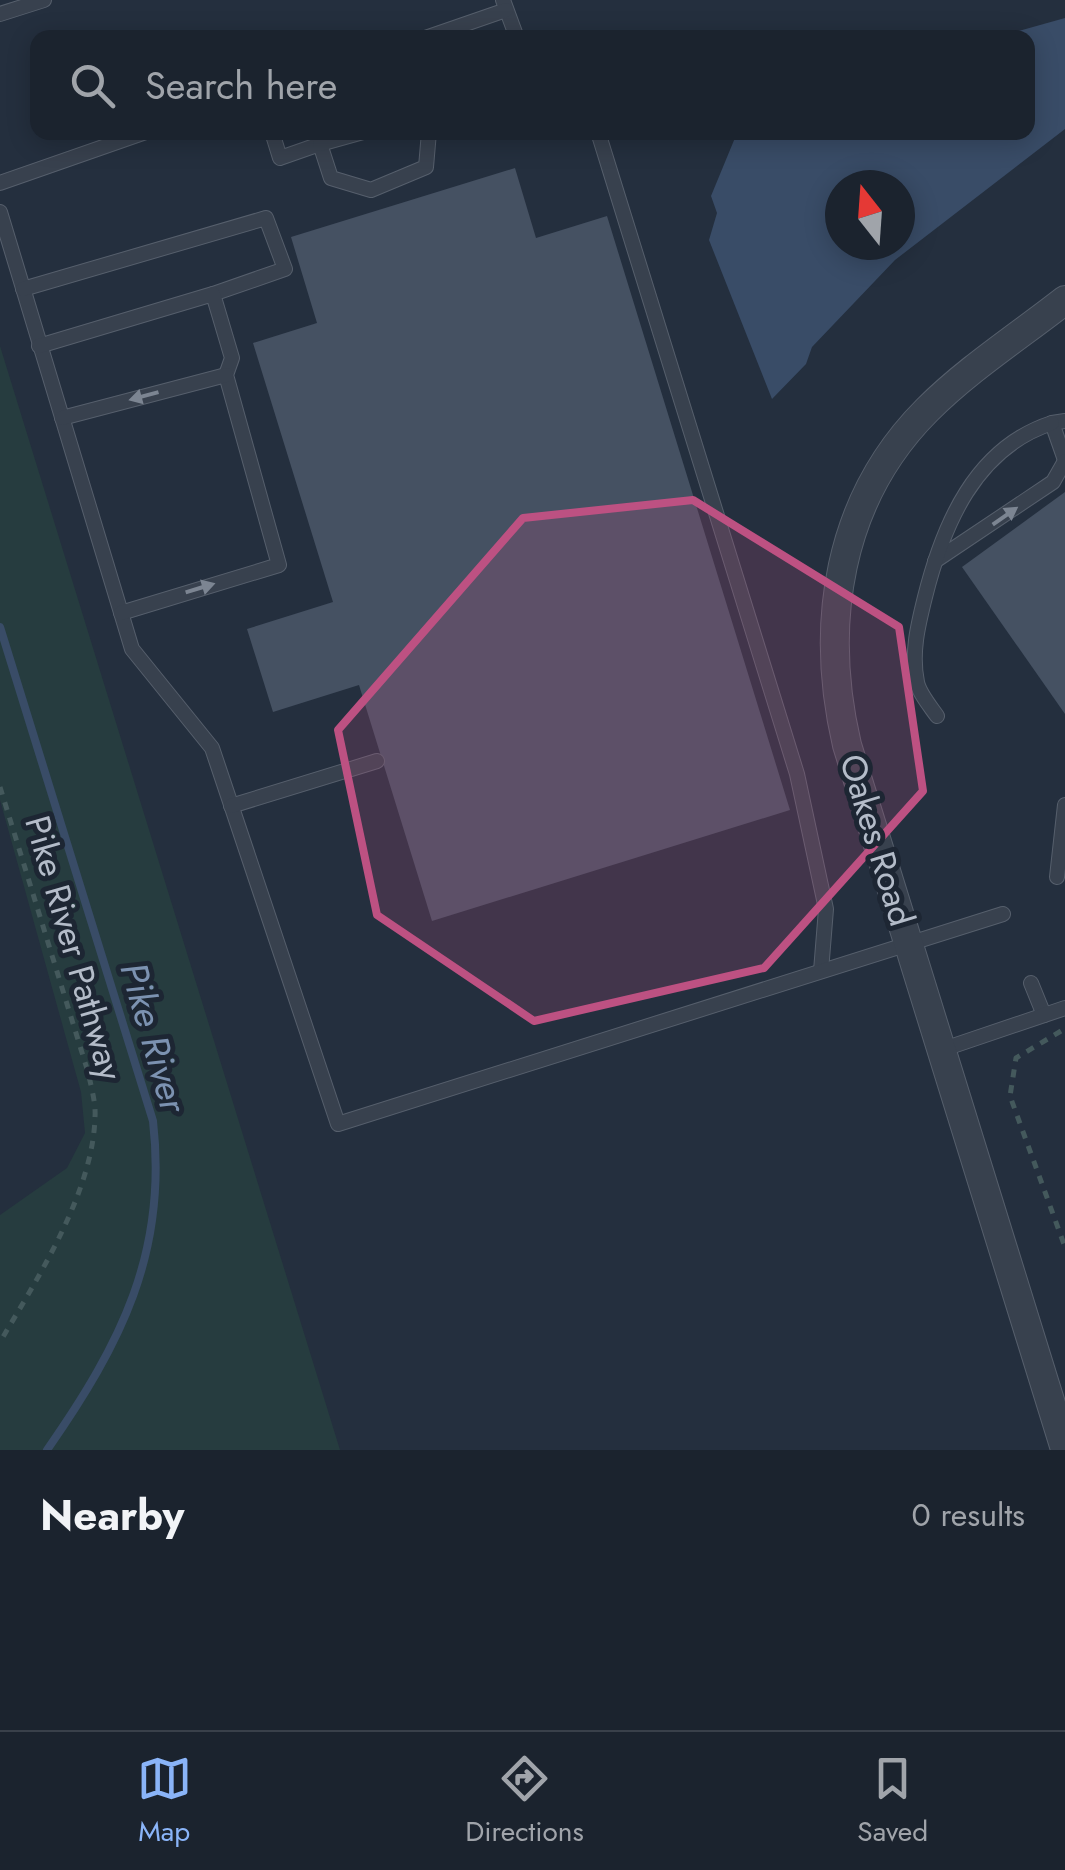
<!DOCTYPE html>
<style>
:root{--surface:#1b232e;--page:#282f3a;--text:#f1f3f6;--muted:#a0a4aa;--line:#39404a;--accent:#8ab4f8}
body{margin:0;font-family:Jost,sans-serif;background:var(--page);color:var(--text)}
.compass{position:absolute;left:825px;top:170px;width:90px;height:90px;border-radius:50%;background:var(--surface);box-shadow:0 5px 25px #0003;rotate:343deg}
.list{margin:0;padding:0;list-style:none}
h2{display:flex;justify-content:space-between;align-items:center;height:130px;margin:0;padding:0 40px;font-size:42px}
h2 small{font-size:32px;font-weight:400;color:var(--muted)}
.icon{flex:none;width:55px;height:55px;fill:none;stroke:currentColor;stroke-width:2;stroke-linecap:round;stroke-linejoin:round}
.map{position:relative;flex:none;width:1065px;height:1450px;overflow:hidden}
.search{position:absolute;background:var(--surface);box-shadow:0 5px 25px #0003;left:30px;right:30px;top:30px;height:110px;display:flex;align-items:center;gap:25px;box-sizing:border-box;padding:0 35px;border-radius:20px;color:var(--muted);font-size:38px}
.sheet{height:280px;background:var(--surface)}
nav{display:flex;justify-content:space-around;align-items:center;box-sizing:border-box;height:140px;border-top:2px solid var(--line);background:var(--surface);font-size:28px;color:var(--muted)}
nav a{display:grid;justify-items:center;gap:5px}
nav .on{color:var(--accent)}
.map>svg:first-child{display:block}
.green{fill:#263c3f}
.water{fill:#394c67;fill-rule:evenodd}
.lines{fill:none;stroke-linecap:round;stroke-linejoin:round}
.stream{stroke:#394c67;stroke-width:8}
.building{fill:#455162}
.lane-casing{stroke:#565f6c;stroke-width:16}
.street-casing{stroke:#565f6c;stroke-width:30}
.path{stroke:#44595c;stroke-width:5;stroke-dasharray:8 8;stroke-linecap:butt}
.lane{stroke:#38414e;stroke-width:14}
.street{stroke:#38414e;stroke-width:28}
.oneway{fill:#7c8592}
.marked{fill:#bd5182;fill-opacity:0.2;stroke:#bd5182;stroke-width:8;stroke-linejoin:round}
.labels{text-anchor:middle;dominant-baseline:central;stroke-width:10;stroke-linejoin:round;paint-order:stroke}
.street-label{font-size:35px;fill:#b4bcc9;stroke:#1d2633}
.water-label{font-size:38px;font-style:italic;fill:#7c92b1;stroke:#1d2633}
</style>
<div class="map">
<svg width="1065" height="1450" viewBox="0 0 1065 1450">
<rect width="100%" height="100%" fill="#242f3e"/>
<polygon class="green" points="0,346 340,1450 0,1450 0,1215 67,1168 85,1133 81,1092 0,800"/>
<path class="water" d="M1065 18V129L895 260 812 347 806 364 772 399 709 240 717 213 711 196 737 133 1028 132V38L997 37ZM840 185H900V245H840Z"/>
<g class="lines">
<path class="stream" d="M0 627 153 1121C168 1252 121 1344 47 1450"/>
</g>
<g class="building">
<polygon points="515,168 536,238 607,216 790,810 432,921 359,685 273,712 247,629 333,602 253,343 317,323 291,237"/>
<polygon points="1065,492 1065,714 962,567"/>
</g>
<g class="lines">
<g class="lane-casing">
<g id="lane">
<polyline points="503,0 517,38"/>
<polyline points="0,14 44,0"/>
<polyline points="425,38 506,10"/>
<polyline points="272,132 280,158 320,144 331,178 371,190 426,167 429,132"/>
<polyline points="598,132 797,774 826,909 821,971"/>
<polyline points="320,144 363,132"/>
<polyline points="0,183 146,132"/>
<polyline points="0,212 132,649 212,748 338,1124 1003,914"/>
<polyline points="23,289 266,218 285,269 213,294"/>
<polyline points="39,346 213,294 232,358 226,375 279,565 121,613"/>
<polyline points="62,418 226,375"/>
<polyline points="1065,421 1052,423 1065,460"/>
<polyline points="935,561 1053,482 1065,461"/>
<path d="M937 716C930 706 919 693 917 682 911 653 918 625 925 597 943 525 975 448 1052 423"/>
<polyline points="231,806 377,761"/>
<polyline points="1057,877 1065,805"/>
<polyline points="1031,983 1044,1015"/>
<polyline points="941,1050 1065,1008"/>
</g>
</g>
<g class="street-casing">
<path id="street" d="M1065 300C1019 336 968 369 927 410 837 500 819 625 847 745L1065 1449"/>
</g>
<g class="path">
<path d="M0 787 88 1072C91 1086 96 1103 95 1117 93 1193 37 1279 0 1342"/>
<polyline points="1061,1031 1016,1058 1010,1096 1065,1247"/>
</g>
<use href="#lane" class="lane"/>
<use href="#street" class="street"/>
</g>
<defs><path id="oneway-solid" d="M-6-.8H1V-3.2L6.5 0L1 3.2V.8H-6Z" transform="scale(2.5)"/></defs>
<g class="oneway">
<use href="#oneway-solid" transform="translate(144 396) rotate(165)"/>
<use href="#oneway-solid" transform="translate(1005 516) rotate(-35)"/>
<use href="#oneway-solid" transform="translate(200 588) rotate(-17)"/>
</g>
<path class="marked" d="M693 500 899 627 923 791 764 968 534 1021 377 915 338 730 523 518Z"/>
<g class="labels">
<g class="street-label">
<text transform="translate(877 840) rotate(73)">Oakes Road</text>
<text transform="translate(74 948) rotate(74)">Pike River Pathway</text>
</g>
<g class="water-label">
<text transform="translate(154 1037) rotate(74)">Pike River</text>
</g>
</g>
</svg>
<svg class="compass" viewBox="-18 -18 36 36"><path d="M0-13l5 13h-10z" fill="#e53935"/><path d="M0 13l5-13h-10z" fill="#a0a4aa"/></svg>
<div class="search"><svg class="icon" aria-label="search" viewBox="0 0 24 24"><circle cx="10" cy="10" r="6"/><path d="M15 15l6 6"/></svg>Search here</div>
</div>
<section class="sheet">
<h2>Nearby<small>0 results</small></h2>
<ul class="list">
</ul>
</section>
<nav>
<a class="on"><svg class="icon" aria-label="map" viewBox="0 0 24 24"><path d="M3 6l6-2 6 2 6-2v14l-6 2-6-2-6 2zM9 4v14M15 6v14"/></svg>Map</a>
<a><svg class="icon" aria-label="directions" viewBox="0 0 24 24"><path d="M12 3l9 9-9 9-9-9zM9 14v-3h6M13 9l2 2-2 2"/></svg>Directions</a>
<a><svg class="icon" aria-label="saved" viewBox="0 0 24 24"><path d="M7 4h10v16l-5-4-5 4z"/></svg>Saved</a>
</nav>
